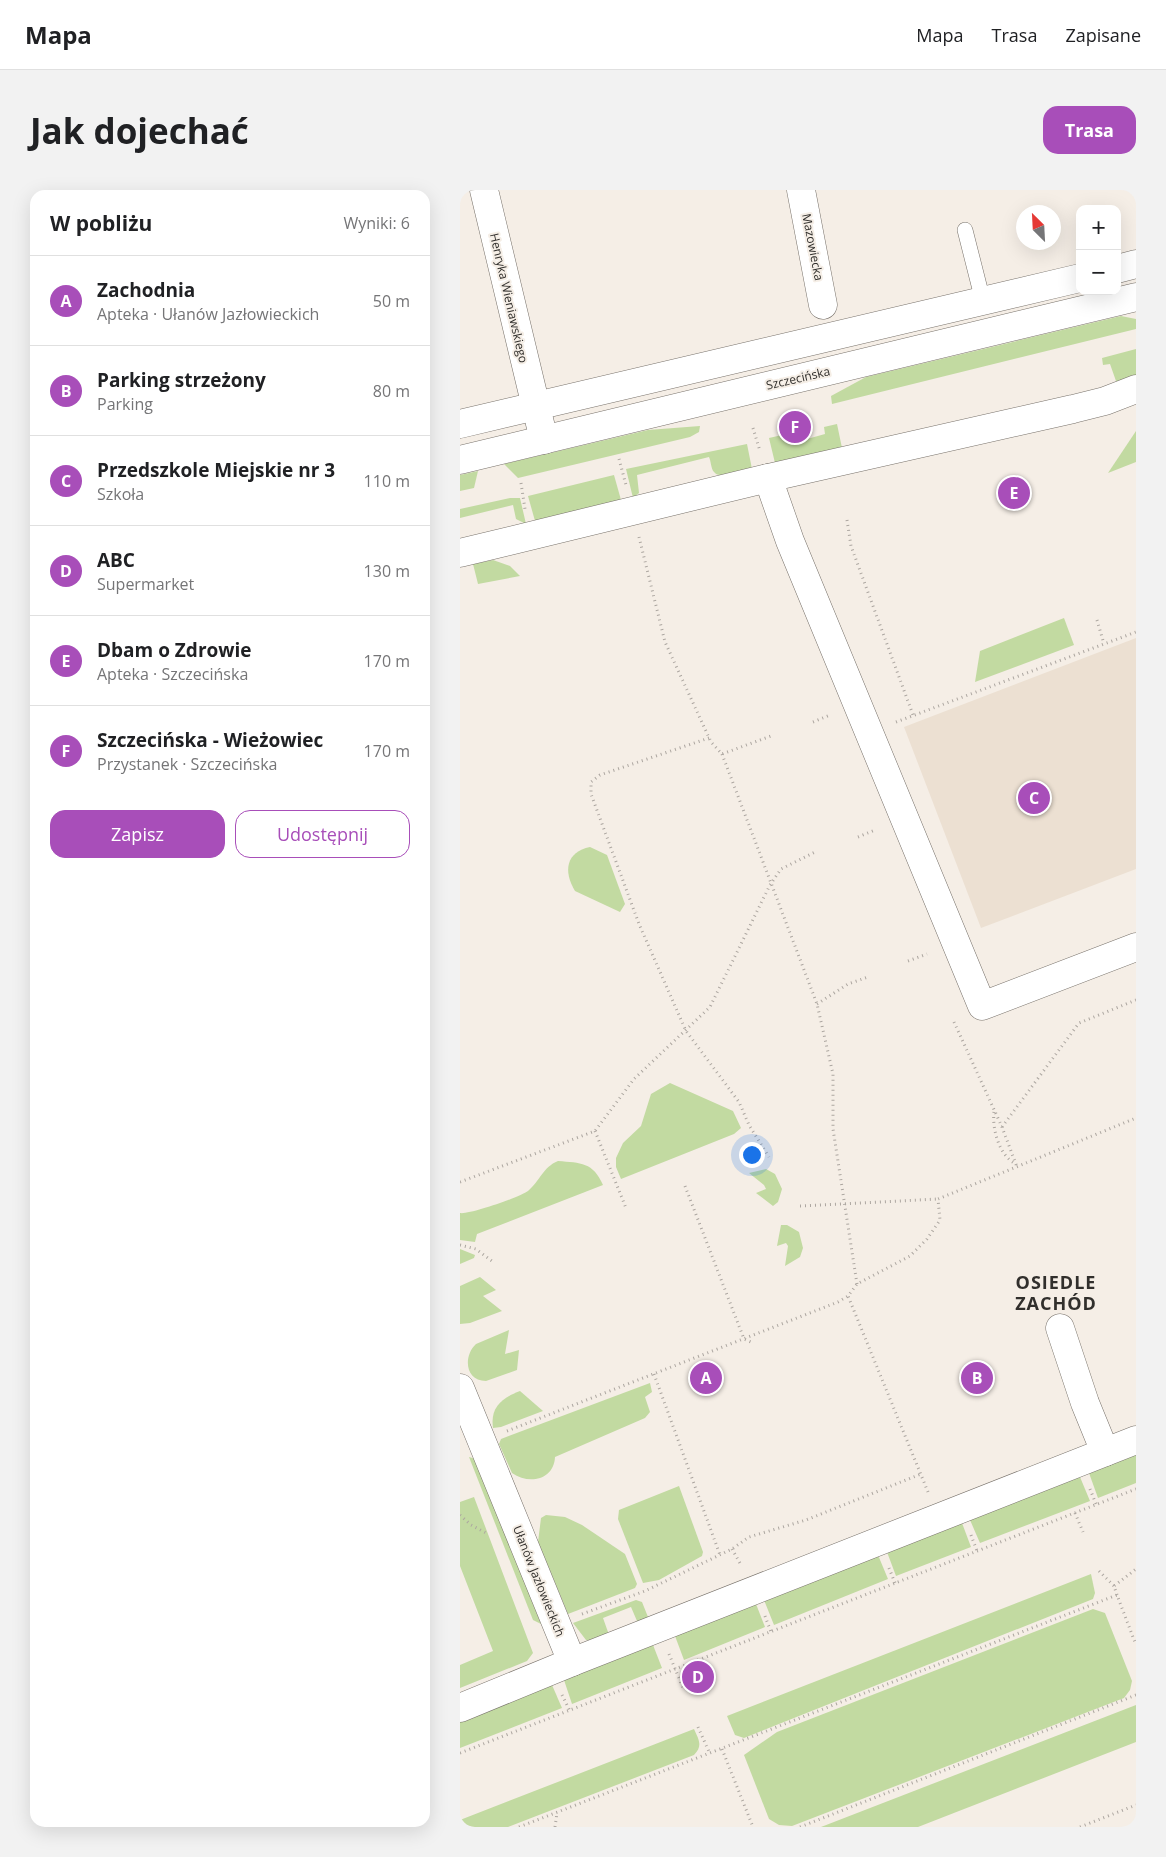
<!DOCTYPE html>
<html lang="pl">
<meta charset="utf-8">
<style>
:root{--surface:#fff;--page:#f2f2f2;--text:#202124;--muted:#757577;--line:#e0e0e0;--accent:#a84eb9}
body{margin:0;font-family:"Open Sans",sans-serif;background:var(--page);color:var(--text)}
.controls{position:absolute;right:15px;top:15px;display:grid;overflow:hidden;border-radius:10px;box-shadow:0 5px 20px #0002}
.controls button{width:45px;height:45px;display:grid;place-items:center;padding:0;border:0;border-bottom:1px solid var(--line);background:var(--surface);color:var(--text);font:25px sans-serif}
.compass{position:absolute;left:556px;top:15px;width:45px;height:45px;border-radius:50%;background:var(--surface);box-shadow:0 5px 20px #0002;rotate:336deg}
.you{position:absolute;left:291px;top:964px;width:18px;height:18px;margin:-12px;border:4px solid #fff;border-radius:50%;background:#1a73e8;box-shadow:0 0 0 8px #1a73e833}
.badge{display:grid;place-items:center;width:32px;height:32px;border-radius:50%;background:var(--accent);color:#fff;font-size:16px;font-weight:700}
.pin{position:absolute;translate:-50% -50%;border:2px solid #fff;box-shadow:0 1px 5px #0006}
.list{margin:0;padding:0;list-style:none}
h2{display:flex;justify-content:space-between;align-items:center;height:65px;margin:0;padding:0 20px;font-size:21px}
h2 small{font-size:16px;font-weight:400;color:var(--muted)}
.list li{display:grid;grid-template-columns:32px 1fr auto;gap:15px;align-items:center;box-sizing:border-box;height:90px;padding:0 20px;border-top:1px solid var(--line)}
.list b{display:block;font-size:19px;white-space:nowrap}
.list p{margin:0;font-size:16px;white-space:nowrap;color:var(--muted)}
.list em{font-size:16px;font-style:normal;color:var(--muted)}
.actions{display:flex;gap:10px;padding:15px 20px}
.actions a{flex:1;padding:11px 0;border:1px solid var(--accent);border-radius:15px;text-align:center;font-size:18px;color:var(--accent)}
.actions .main{background:var(--accent);color:#fff}
.map{position:relative;flex:none;width:676px;height:1637px;overflow:hidden;border-radius:15px}
header{display:flex;align-items:center;gap:30px;box-sizing:border-box;height:70px;padding:0 25px;background:var(--surface);border-bottom:1px solid var(--line)}
header strong{font-size:24px}
nav{display:flex;gap:28px;margin-inline-start:auto;font-size:18px}
.intro{display:flex;align-items:center;justify-content:space-between;box-sizing:border-box;height:120px;padding:0 30px}
h1{margin:0;font-size:35px}
.button{padding:12px 22px;border-radius:15px;background:var(--accent);color:#fff;font-size:18px;font-weight:700}
main{display:flex;gap:30px;padding:0 30px}
aside{flex:1;background:var(--surface);border-radius:15px;box-shadow:0 5px 20px #0002}
.map>svg:first-child{display:block}
.built{fill:#ece0d2}
.green{fill:#c2daa1}
.lines{fill:none;stroke-linecap:round;stroke-linejoin:round}
.lane-casing{stroke:#77716a;stroke-width:16}
.street-casing{stroke:#77716a;stroke-width:29}
.secondary-casing{stroke:#77716a;stroke-width:29}
.path{stroke:#aca6a0;stroke-width:3;stroke-dasharray:1 4;stroke-linecap:butt}
.lane{stroke:#fff;stroke-width:15}
.street{stroke:#fff;stroke-width:28}
.secondary{stroke:#fff;stroke-width:28}
.labels{text-anchor:middle;dominant-baseline:central;stroke-width:4;stroke-linejoin:round;paint-order:stroke}
.street-label{font-size:12px;fill:#312f2c;stroke:#f5eee6}
.district-label{font-size:18px;font-weight:bold;letter-spacing:1px;fill:#312f2c;stroke:#f5eee6}
</style>
<header>
<strong>Mapa</strong>
<nav><a>Mapa</a><a>Trasa</a><a>Zapisane</a></nav>
</header>
<div class="intro"><h1>Jak dojechać</h1><a class="button">Trasa</a></div>
<main>
<aside>
<h2>W pobliżu<small>Wyniki: 6</small></h2>
<ul class="list">
<li><span class="badge">A</span><div><b>Zachodnia</b><p>Apteka · Ułanów Jazłowieckich</p></div><em>50 m</em></li>
<li><span class="badge">B</span><div><b>Parking strzeżony</b><p>Parking</p></div><em>80 m</em></li>
<li><span class="badge">C</span><div><b>Przedszkole Miejskie nr 3</b><p>Szkoła</p></div><em>110 m</em></li>
<li><span class="badge">D</span><div><b>ABC</b><p>Supermarket</p></div><em>130 m</em></li>
<li><span class="badge">E</span><div><b>Dbam o Zdrowie</b><p>Apteka · Szczecińska</p></div><em>170 m</em></li>
<li><span class="badge">F</span><div><b>Szczecińska - Wieżowiec</b><p>Przystanek · Szczecińska</p></div><em>170 m</em></li>
</ul>
<div class="actions"><a class="main">Zapisz</a><a>Udostępnij</a></div>
</aside>
<div class="map">
<svg width="676" height="1637" viewBox="0 0 676 1637">
<rect width="100%" height="100%" fill="#f5eee6"/>
<polygon class="built" points="676,448 676,679 521,738 444,537"/>
<g class="green">
<polygon points="661,126 676,129 676,139 372,214 371,206 406,187"/>
<polygon points="676,159 676,185 660,193 656,191 650,174 643,175 642,168"/>
<polygon points="377,234 382,258 315,273 309,248 344,240 347,249 365,244 364,237"/>
<polygon points="240,236 239,242 230,247 58,288 44,274 188,240"/>
<polygon points="676,241 676,272 648,283"/>
<path d="M287 254 292 279C284 281 261 291 254 282 251 279 251 271 249 267L177 285 179 303 173 308 166 279Z"/>
<polygon points="18,281 14,298 0,301 0,285"/>
<polygon points="154,285 161,310 75,331 68,306"/>
<polygon points="50,308 60,308 66,334 56,329 53,315 0,328 0,319"/>
<polygon points="33,370 50,376 60,386 18,394 13,374"/>
<polygon points="604,428 614,455 515,492 520,461"/>
<path d="M130 657 147 665 165 714 160 722 115 701C103 681 106 662 130 657Z"/>
<polygon points="210,893 273,921 281,938 274,944 161,989 156,977 156,968 163,953 181,936 191,904"/>
<path d="M98 971C121 973 133 972 143 995L17 1044 15 1052 0 1050V1023C9 1025 60 1007 68 1001 80 991 83 977 98 971Z"/>
<polygon points="306,979 315,984 322,999 318,1012 313,1016 296,1003 306,999 304,995 289,983"/>
<polygon points="321,1035 327,1035 339,1042 343,1058 340,1067 325,1076 328,1056 326,1053 317,1056"/>
<polygon points="0,1059 15,1065 14,1068 0,1074"/>
<polygon points="20,1087 36,1100 23,1106 42,1121 10,1133 0,1134 0,1096"/>
<path d="M49 1140 45 1164 59 1160 57 1180 26 1191C5 1191 3 1166 16 1154Z"/>
<path d="M190 1193 192 1202 185 1207 190 1222 185 1228 95 1267C94 1290 69 1295 52 1283L39 1254 41 1249Z"/>
<path d="M60 1201 83 1221 41 1237 33 1238C30 1217 42 1208 60 1201Z"/>
<polygon points="676,1265 676,1293 638,1308 629,1283"/>
<polygon points="9,1267 16,1269 81,1434 73,1430"/>
<polygon points="620,1287 630,1311 520,1353 510,1330"/>
<polygon points="219,1296 243,1362 242,1366 199,1390 183,1393 158,1329 159,1320"/>
<polygon points="14,1307 73,1463 67,1471 0,1498 0,1475 33,1461 0,1376 0,1312"/>
<polygon points="86,1325 105,1327 122,1335 165,1364 177,1394 175,1398 108,1424 78,1352 81,1328"/>
<polygon points="502,1333 511,1357 436,1386 427,1362"/>
<polygon points="418,1365 428,1389 314,1435 304,1410"/>
<polygon points="631,1384 635,1403 633,1409 284,1548 275,1545 267,1526"/>
<polygon points="176,1410 182,1412 190,1432 184,1434 177,1431 171,1417 143,1428 148,1442 144,1450 137,1452 126,1450 113,1433"/>
<polygon points="296,1414 305,1437 224,1470 215,1446"/>
<polygon points="633,1419 645,1423 672,1491 670,1500 664,1508 332,1636 319,1635 309,1629 284,1565 317,1542"/>
<polygon points="193,1455 202,1478 112,1514 104,1490"/>
<polygon points="92,1495 102,1518 0,1558 0,1532"/>
<polygon points="676,1515 676,1552 458,1637 361,1637"/>
<path d="M234 1539C239 1550 243 1556 234 1565L48 1637H0V1630Z"/>
</g>
<g class="lines">
<g class="lane-casing">
<polyline id="lane" points="505,40 523,111"/>
</g>
<g class="street-casing">
<g id="street">
<polyline points="24,0 84,250"/>
<polyline points="341,0 363,115"/>
<polyline points="308,288 330,351 522,816 676,757"/>
<polyline points="0,363 308,288 613,219 645,211 676,199"/>
<polyline points="600,1138 625,1213 645,1262"/>
<polyline points="0,1198 112,1472 0,1518"/>
<polyline points="112,1472 676,1250"/>
</g>
</g>
<g class="secondary-casing">
<g id="secondary">
<polyline points="657,79 676,74"/>
<polyline points="0,234 620,88"/>
<polyline points="0,270 676,107"/>
</g>
</g>
<g class="path">
<polyline points="293,238 300,261"/>
<polyline points="159,269 166,295"/>
<polyline points="61,293 65,319"/>
<polyline points="387,330 391,356 453,525"/>
<polyline points="179,347 205,452 251,552 262,564 311,546"/>
<polyline points="637,430 644,454"/>
<polyline points="353,532 370,525"/>
<polyline points="436,532 676,442"/>
<polyline points="249,548 140,585 131,592 131,604 179,734 226,841 279,912 289,935 309,967"/>
<polyline points="262,564 357,814 373,884 373,939 397,1094"/>
<polyline points="398,647 415,640"/>
<polyline points="448,771 467,764"/>
<polyline points="357,814 388,794 408,787"/>
<polyline points="494,832 542,937 557,977"/>
<path d="M534 922C532 939 539 964 554 973"/>
<polyline points="542,937 619,833 676,810"/>
<polyline points="135,941 166,1018"/>
<polyline points="0,992 135,941 174,889 250,817 310,695 321,679 357,661"/>
<polyline points="225,996 284,1149 293,1153"/>
<polyline points="340,1016 478,1009"/>
<polyline points="0,1055 16,1059 32,1071"/>
<polyline points="194,1184 260,1365"/>
<polyline points="47,1241 378,1112 388,1106"/>
<polyline points="630,1299 636,1314"/>
<polyline points="468,1302 388,1106 397,1094 450,1066 467,1049 480,1030 478,1009 676,928"/>
<polyline points="615,1323 623,1342"/>
<polyline points="0,1325 11,1335 28,1344"/>
<polyline points="511,1345 517,1361"/>
<polyline points="272,1359 281,1375"/>
<polyline points="429,1378 435,1393"/>
<polyline points="639,1381 654,1396"/>
<polyline points="657,1405 654,1396 676,1379"/>
<polyline points="122,1424 185,1401 272,1359 289,1347 346,1330 461,1284"/>
<polyline points="305,1426 311,1442"/>
<polyline points="209,1464 223,1498"/>
<polyline points="102,1505 110,1521"/>
<polyline points="238,1537 250,1564"/>
<polyline points="262,1559 293,1637"/>
<polyline points="0,1563 676,1299"/>
<polyline points="59,1637 657,1405 676,1455"/>
<polyline points="95,1637 97,1623"/>
<polyline points="340,1637 676,1505"/>
<polyline points="620,1637 676,1615"/>
</g>
<use href="#lane" class="lane"/>
<use href="#street" class="street"/>
<use href="#secondary" class="secondary"/>
</g>
<g class="labels">
<g class="street-label">
<text transform="translate(353 57) rotate(79)">Mazowiecka</text>
<text transform="translate(49 108) rotate(77)">Henryka Wieniawskiego</text>
<text transform="translate(338 188) rotate(-13)">Szczecińska</text>
<text transform="translate(79 1391) rotate(68)">Ułanów Jazłowieckich</text>
</g>
<g class="district-label">
<text x="596" y="1092">OSIEDLE<tspan x="596" dy="21">ZACHÓD</tspan></text>
</g>
</g>
</svg>
<div class="controls">
<button>+</button>
<button>−</button>
</div>
<svg class="compass" viewBox="-18 -18 36 36"><path d="M0-13l5 13h-10z" fill="#e53935"/><path d="M0 13l5-13h-10z" fill="#757577"/></svg>
<div class="you"></div>
<div class="pin badge" style="left:246px;top:1188px">A</div>
<div class="pin badge" style="left:517px;top:1188px">B</div>
<div class="pin badge" style="left:574px;top:608px">C</div>
<div class="pin badge" style="left:238px;top:1487px">D</div>
<div class="pin badge" style="left:554px;top:303px">E</div>
<div class="pin badge" style="left:335px;top:237px">F</div>
</div>
</main>
